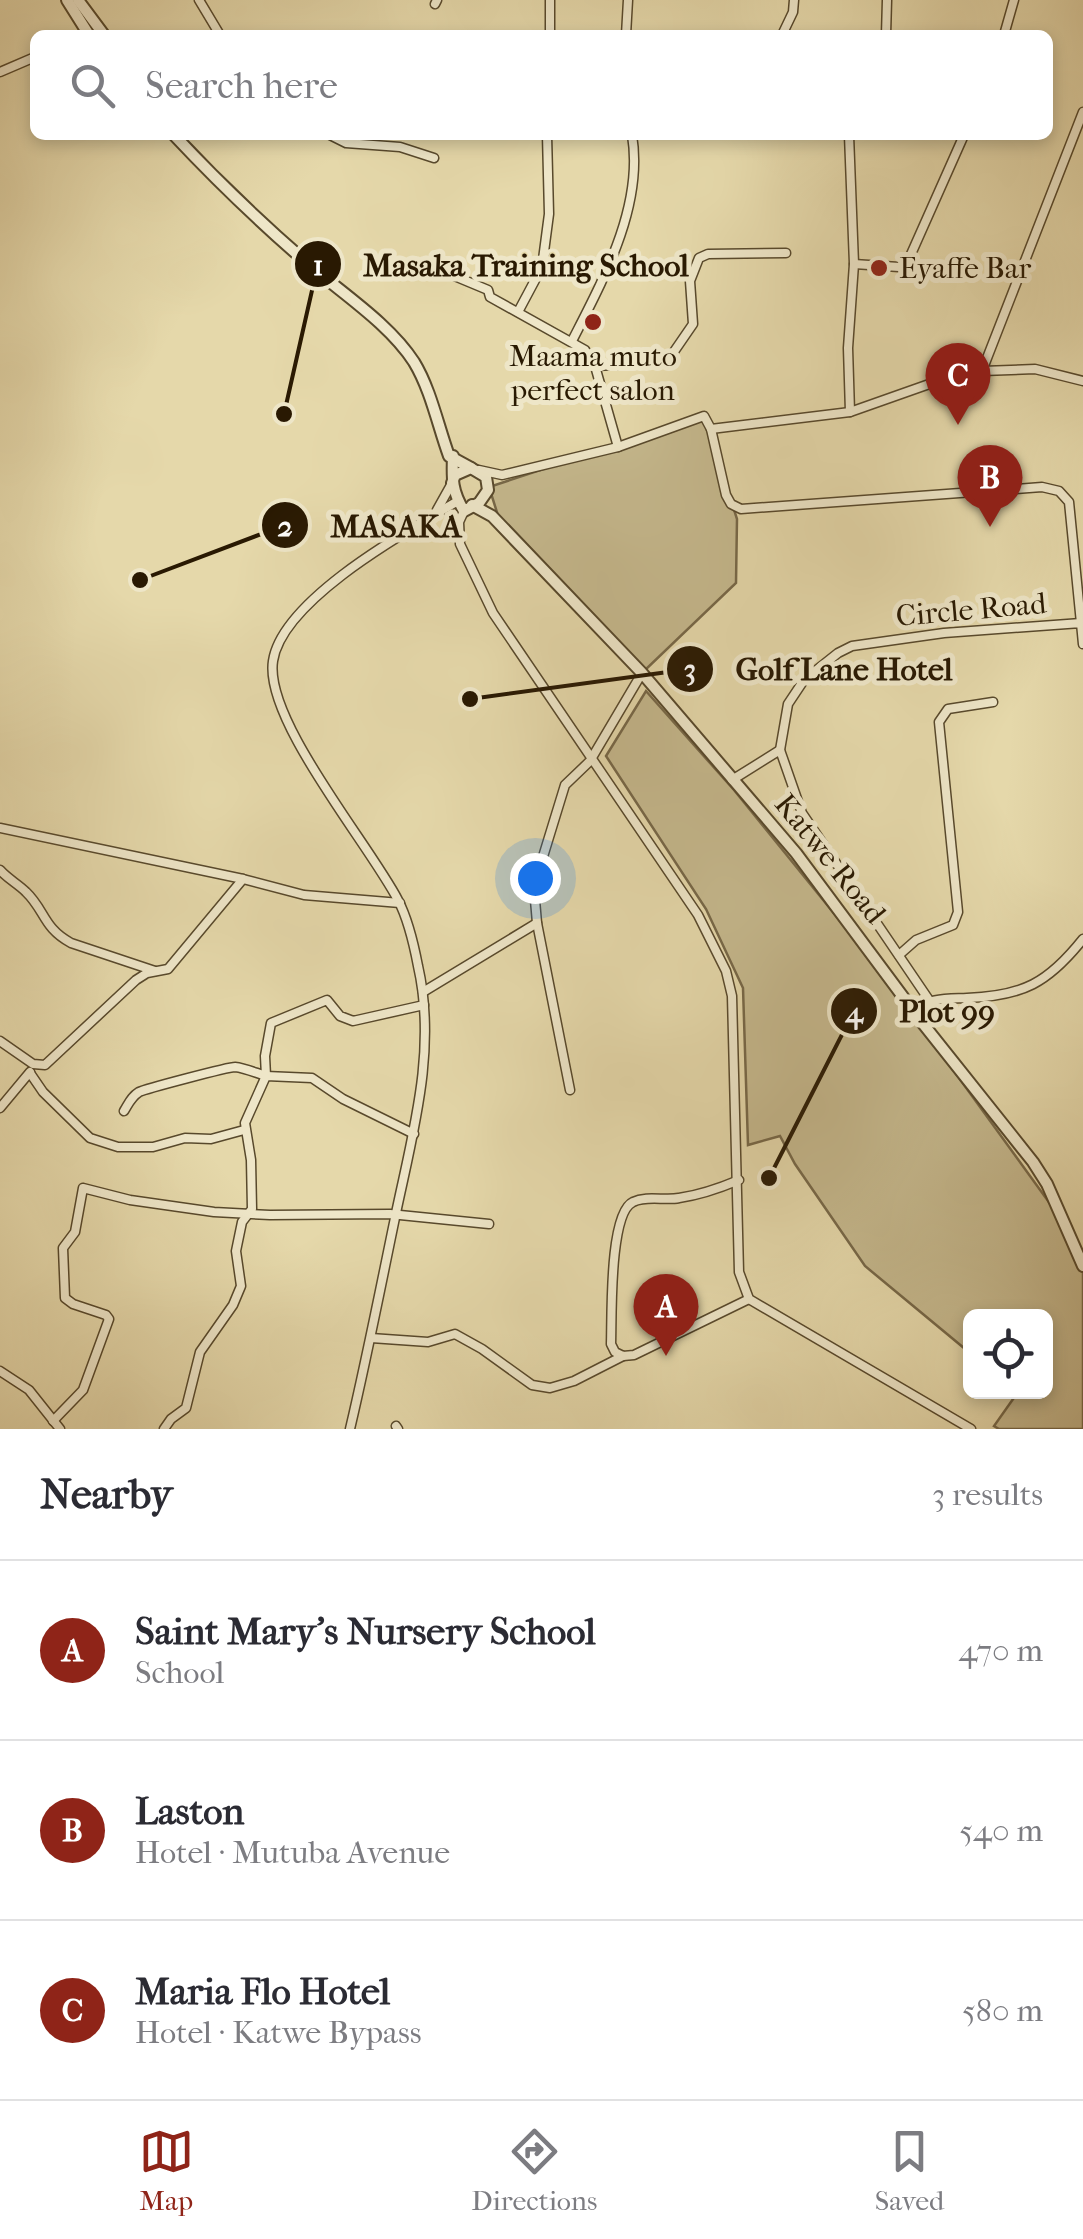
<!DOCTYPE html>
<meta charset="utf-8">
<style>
:root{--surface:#fff;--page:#f7f7f7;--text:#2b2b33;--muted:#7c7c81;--line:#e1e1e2;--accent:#8f2418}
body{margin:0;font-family:"IM FELL French Canon",serif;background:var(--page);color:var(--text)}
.controls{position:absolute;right:30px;bottom:30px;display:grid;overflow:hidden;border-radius:15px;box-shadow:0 5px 15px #0003}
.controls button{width:90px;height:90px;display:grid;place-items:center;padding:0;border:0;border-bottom:2px solid var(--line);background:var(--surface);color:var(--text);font:50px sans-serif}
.you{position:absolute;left:535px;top:878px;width:35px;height:35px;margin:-25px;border:8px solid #fff;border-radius:50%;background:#1a73e8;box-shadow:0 0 0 15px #1a73e833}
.badge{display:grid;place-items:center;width:65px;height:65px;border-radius:50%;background:var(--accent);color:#fff;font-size:32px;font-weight:700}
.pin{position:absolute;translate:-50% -82px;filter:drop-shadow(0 2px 5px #0008)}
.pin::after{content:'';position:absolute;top:52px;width:35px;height:30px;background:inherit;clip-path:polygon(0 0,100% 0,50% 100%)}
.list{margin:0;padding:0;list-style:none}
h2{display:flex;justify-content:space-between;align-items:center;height:130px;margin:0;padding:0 40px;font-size:42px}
h2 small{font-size:32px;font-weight:400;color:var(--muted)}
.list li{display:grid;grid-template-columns:65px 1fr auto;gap:30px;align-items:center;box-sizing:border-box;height:180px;padding:0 40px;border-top:2px solid var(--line)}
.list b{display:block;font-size:38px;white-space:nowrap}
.list p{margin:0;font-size:32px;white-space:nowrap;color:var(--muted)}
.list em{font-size:32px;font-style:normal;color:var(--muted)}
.icon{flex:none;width:55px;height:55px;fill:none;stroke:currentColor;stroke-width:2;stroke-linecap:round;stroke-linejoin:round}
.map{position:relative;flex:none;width:1083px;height:1429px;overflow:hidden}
.search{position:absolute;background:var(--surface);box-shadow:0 5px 15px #0003;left:30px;right:30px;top:30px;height:110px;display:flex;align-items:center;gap:25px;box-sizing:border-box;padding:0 35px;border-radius:15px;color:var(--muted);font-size:38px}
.sheet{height:670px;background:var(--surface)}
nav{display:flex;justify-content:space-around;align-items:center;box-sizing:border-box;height:140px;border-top:2px solid var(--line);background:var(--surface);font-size:28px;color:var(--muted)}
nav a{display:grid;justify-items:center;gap:5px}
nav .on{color:var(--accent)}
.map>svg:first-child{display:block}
.green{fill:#c5b88d;stroke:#776848;stroke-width:2.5}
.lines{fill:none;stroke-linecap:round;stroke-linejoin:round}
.minor-casing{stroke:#58492c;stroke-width:11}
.tertiary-casing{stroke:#58492c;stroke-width:14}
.minor{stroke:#eee6c8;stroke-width:8}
.tertiary{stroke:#eee6c8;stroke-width:10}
.poi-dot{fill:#8f2418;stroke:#eee6c8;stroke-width:4}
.labels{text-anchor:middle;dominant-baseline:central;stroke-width:10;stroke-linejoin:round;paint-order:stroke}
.poi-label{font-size:30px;fill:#291902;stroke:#eee6c8;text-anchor:start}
.street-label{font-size:30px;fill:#291902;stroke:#eee6c8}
.leader{fill:none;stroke:#291902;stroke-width:4}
.callout-dot{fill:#291902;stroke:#eee6c8;stroke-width:4}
.mark-label{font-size:30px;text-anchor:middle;font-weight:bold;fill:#fff}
.callout-label{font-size:32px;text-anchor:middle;font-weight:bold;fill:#291902;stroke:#eee6c8;stroke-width:10;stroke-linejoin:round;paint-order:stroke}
</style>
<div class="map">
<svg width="1083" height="1429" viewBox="0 0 1083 1429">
<rect width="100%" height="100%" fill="#e5d8aa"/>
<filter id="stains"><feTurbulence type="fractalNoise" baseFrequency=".002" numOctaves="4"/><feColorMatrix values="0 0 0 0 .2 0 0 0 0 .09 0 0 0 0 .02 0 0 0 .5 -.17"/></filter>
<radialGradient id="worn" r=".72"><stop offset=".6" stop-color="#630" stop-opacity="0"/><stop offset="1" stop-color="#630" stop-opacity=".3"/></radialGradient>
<g class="green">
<polygon points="704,416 737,519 736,583 642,673 501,525 489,487"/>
<polygon points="646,691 734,790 888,980 1064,1223 1083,1268 1083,1429 999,1429 994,1426 1018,1392 1046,1392 1046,1316 970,1316 970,1353 865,1266 795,1164 780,1136 748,1145 743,988 706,909 606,756"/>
</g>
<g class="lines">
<g class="minor-casing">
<g id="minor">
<polyline points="199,0 220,35"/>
<polyline points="550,0 550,35"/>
<polyline points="435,4 437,0"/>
<polyline points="626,35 628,0"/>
<polyline points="782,35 793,12 794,0"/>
<polyline points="886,35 887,0"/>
<polyline points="1004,35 1014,0"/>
<polyline points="0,72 35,57"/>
<polyline points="330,135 346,143 400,147 434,158"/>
<polyline points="849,135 854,264 848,348 850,412"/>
<polyline points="854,264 899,267 908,261 964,135"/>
<polyline points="428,265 488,290 490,297 585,350 595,366 618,447"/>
<polyline points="518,312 542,267 549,214 547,135"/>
<path d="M572 341C603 280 644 206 632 135"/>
<polyline points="595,366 655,363 671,356 693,324 690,281 699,258 708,254 786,253"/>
<polyline points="982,371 1083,112"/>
<polyline points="711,429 726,495 731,504 741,509 1042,487 1059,491 1069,502 1081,623"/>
<polyline points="479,470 502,475 618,447 704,416 711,429 850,412 935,382 982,371 1035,369 1083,381"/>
<polyline points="437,510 451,485"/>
<polyline points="464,511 459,522 460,544 493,613 698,915 726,971 732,996 739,1272 749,1299 971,1429"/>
<polyline points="732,780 780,750"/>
<polyline points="0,828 243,879 304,895 400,903"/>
<path d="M0 870C8 879 18 884 26 892 45 910 43 928 71 943L155 971"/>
<polyline points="899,955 916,940 953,925 958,912 939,722 948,709 993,702"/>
<polyline points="423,992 537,923"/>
<polyline points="929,1000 802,813 780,750 788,704 804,680 838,653 852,646 944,633 1081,623 1083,644"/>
<path d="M912 1009C930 998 946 999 967 998 1023 996 1048 983 1083 939"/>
<polyline points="0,1041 33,1064 45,1065 136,980 147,973 168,969 243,879"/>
<polyline points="30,1073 43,1092 90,1138 118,1147 153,1147 185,1138 211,1139 244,1130"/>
<polyline points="570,1090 537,923 535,900 538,873 565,785 590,761 642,673"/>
<polyline points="0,1108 30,1072"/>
<path d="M124 1111C129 1103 131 1097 139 1092 145 1089 228 1067 235 1067 245 1068 256 1073 266 1076L265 1056 271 1023 327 1000 340 1016 353 1021 424 1005"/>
<path d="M739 1180C720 1188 700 1195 679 1198 665 1201 647 1195 633 1202 609 1213 612 1317 611 1344L615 1352 623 1356 634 1355 749 1299"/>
<polyline points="371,1338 428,1342 455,1334 482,1349 532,1385 550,1388 574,1381 623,1356"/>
<polyline points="0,1371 29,1390 60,1429"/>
<polyline points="53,1421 83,1390 109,1319 106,1315 73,1304 65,1298 63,1248 75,1232 83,1188 130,1200 214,1212 270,1215 390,1214 489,1224"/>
<polyline points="396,1426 398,1429"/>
<polyline points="164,1429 171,1419 186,1408 200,1352 233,1305 241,1286 236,1251 242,1222 252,1209 251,1160 245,1123 266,1076 312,1078 343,1099 414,1134"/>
<path d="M350 1429C367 1357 381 1285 396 1213 413 1132 437 1049 418 966 414 945 408 919 398 900 369 844 264 720 273 661 282 600 407 531 458 501"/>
</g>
</g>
<g class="tertiary-casing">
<g id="tertiary">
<polyline points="67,0 89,35"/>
<polyline points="78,0 104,35"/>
<path d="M174 135C218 182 264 226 313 268 346 296 390 325 414 362 431 390 438 426 449 456L471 468"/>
<path d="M452 483 455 475 471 468 486 477 488 490 479 503 464 511C452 491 452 480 453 456"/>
<polyline points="472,505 492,516 642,673 796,853 924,1025 1033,1162 1047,1184 1083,1266"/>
</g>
</g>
<use href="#minor" class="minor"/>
<use href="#tertiary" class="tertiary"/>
</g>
<g class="poi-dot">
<circle cx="879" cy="268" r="10"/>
<circle cx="593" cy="322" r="10"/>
</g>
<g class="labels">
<g class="poi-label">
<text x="899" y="268">Eyaffe Bar</text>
<text x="593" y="356" text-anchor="middle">Maama muto<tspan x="593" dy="34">perfect salon</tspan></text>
</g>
<g class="street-label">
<text transform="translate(971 610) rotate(-5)">Circle Road</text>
<text transform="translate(830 859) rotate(51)">Katwe Road</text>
</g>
</g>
<path class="leader" d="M284 414L318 264M140 580L285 525M470 699L690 669M769 1178L854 1011"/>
<g class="callout-dot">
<circle cx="284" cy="414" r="10"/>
<circle cx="140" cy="580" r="10"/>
<circle cx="470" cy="699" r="10"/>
<circle cx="769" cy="1178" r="10"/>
<circle cx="318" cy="264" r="25"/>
<circle cx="285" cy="525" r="25"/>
<circle cx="690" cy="669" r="25"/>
<circle cx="854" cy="1011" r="25"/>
</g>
<g class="mark-label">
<text x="318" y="275">1</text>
<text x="285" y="536">2</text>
<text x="690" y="679">3</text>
<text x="854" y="1022">4</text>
</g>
<g class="callout-label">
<text x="526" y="276">Masaka Training School</text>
<text x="396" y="537">MASAKA</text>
<text x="844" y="680">Golf Lane Hotel</text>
<text x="947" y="1022">Plot 99</text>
</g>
<rect width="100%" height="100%" filter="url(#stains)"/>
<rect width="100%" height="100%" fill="url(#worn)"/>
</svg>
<div class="controls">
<button><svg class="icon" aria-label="locate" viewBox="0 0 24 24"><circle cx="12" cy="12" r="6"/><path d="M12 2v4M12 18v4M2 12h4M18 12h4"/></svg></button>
</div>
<div class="you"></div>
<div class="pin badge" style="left:666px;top:1356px">A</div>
<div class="pin badge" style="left:990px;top:527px">B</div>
<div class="pin badge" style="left:958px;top:425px">C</div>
<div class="search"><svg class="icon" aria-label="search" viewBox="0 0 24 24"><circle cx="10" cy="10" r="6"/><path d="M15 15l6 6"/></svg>Search here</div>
</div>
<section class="sheet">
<h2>Nearby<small>3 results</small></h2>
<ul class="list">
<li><span class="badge">A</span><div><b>Saint Mary's Nursery School</b><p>School</p></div><em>470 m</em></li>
<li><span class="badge">B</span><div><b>Laston</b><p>Hotel · Mutuba Avenue</p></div><em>540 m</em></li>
<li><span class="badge">C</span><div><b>Maria Flo Hotel</b><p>Hotel · Katwe Bypass</p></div><em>580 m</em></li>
</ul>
</section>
<nav>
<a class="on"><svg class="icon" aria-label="map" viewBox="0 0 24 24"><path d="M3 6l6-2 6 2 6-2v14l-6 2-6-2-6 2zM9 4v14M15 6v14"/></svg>Map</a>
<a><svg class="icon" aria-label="directions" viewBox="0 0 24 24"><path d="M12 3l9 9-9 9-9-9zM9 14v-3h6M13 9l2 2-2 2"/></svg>Directions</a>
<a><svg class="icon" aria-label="saved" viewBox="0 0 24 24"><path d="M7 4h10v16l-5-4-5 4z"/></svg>Saved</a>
</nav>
